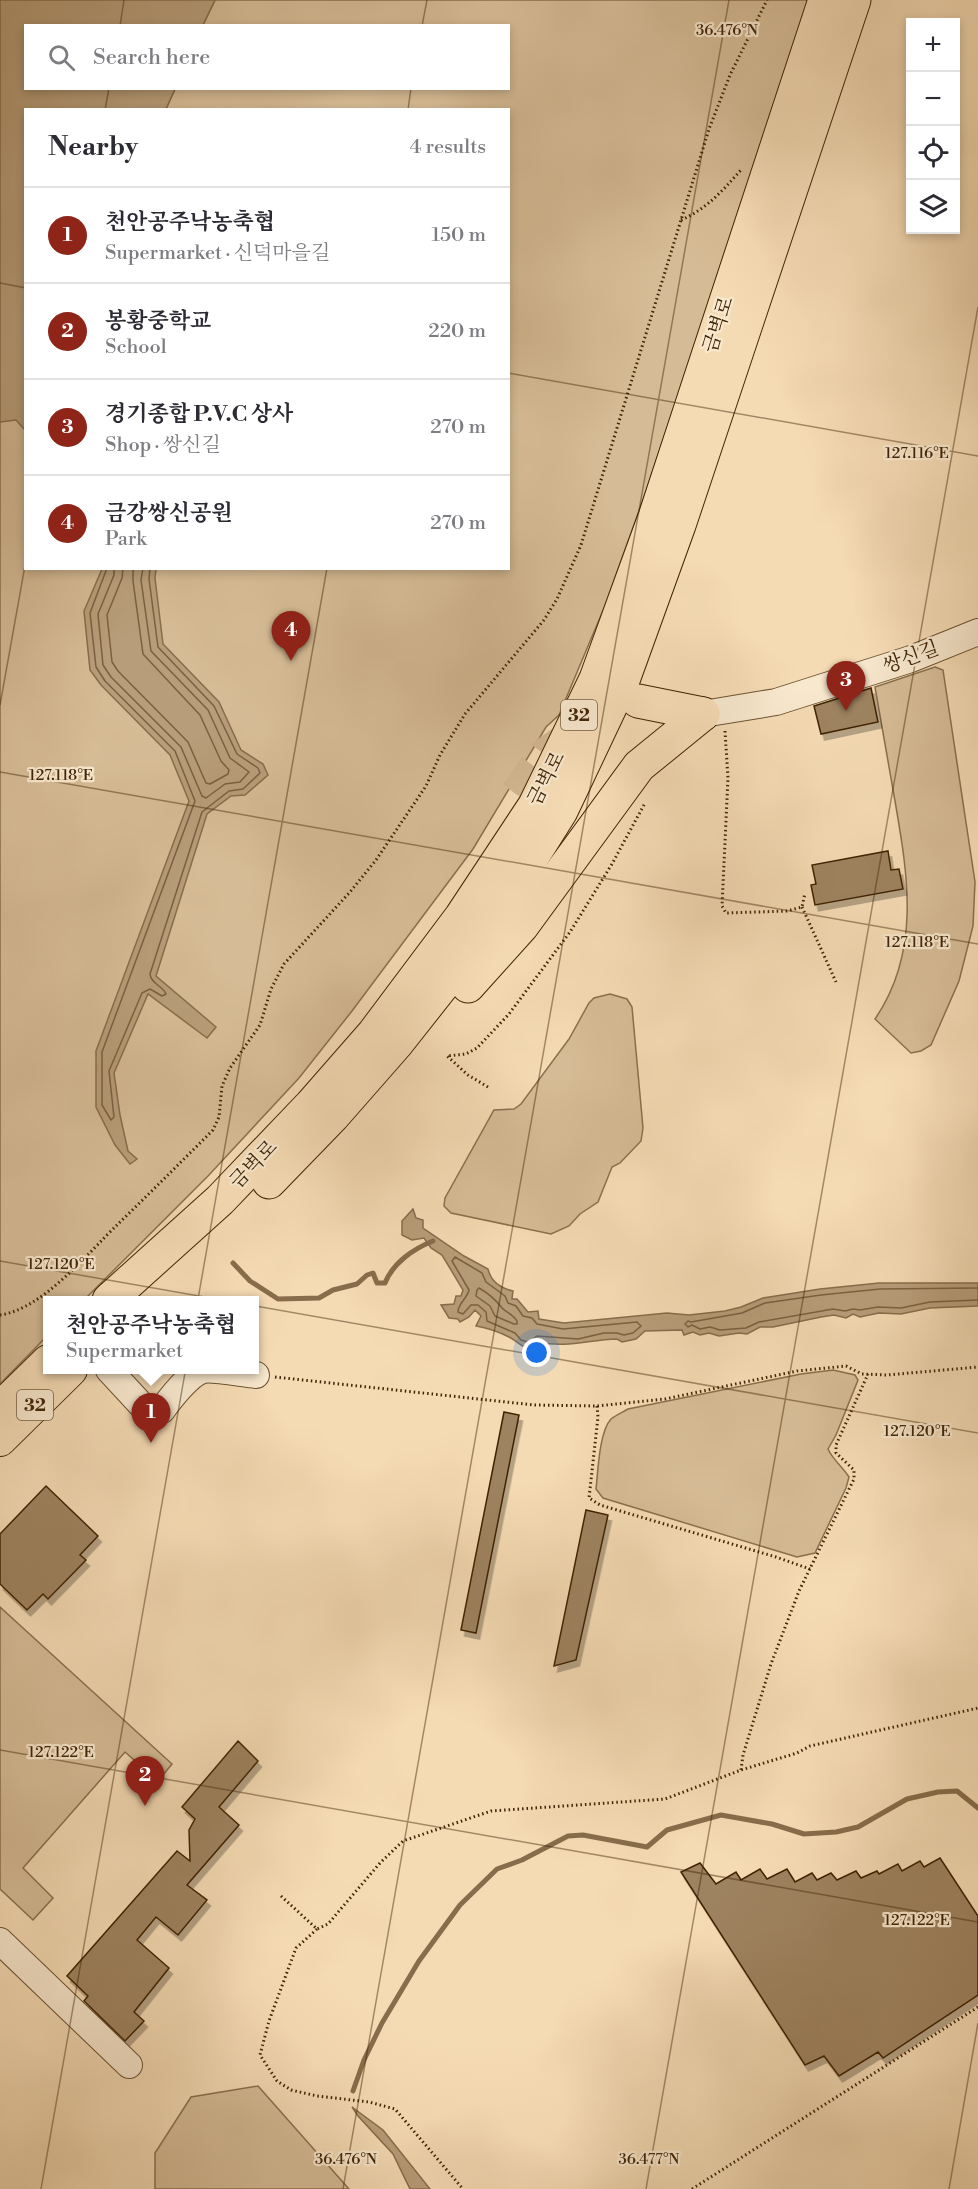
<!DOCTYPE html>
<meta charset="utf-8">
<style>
:root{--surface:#fff;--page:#f2f2f3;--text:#2b2b33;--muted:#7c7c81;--line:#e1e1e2;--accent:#8f2418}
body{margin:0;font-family:"Libre Bodoni","Noto Serif KR",serif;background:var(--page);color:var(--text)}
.controls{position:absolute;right:18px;top:18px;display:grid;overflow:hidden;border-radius:0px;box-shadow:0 3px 9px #0003}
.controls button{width:54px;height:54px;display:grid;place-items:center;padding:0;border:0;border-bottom:2px solid var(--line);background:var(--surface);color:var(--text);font:30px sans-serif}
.you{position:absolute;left:537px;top:1353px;width:21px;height:21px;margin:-15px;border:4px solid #fff;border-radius:50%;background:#1a73e8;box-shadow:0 0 0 9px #1a73e833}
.badge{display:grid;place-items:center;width:39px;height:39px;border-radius:50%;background:var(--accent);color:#fff;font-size:20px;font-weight:700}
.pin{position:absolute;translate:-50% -50px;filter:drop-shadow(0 2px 3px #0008)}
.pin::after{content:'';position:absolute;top:32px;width:21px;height:18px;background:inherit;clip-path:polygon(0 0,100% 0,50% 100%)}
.popup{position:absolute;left:43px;top:1296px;width:216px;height:78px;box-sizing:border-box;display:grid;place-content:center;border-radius:0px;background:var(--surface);filter:drop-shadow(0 2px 4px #0005);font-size:20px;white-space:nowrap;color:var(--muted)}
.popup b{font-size:22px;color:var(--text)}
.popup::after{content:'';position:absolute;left:50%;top:100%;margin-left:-12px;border:12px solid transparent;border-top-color:var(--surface)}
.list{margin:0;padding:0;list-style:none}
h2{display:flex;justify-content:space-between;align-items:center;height:78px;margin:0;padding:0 24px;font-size:26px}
h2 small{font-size:20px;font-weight:400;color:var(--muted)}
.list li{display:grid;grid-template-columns:39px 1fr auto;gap:18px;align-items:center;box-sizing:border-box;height:96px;padding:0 24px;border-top:2px solid var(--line)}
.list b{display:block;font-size:22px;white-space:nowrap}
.list p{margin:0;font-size:20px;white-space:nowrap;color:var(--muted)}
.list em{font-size:20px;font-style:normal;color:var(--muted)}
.icon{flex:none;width:33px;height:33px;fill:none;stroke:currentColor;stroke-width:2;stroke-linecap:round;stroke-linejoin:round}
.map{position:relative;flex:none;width:978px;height:2189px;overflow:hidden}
.search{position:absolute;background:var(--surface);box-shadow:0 3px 9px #0003;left:24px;top:24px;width:486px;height:66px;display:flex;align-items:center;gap:15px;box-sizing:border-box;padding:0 21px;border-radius:0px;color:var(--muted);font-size:22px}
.panel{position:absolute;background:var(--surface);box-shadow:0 3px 9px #0003;left:24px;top:108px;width:486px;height:462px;border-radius:0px}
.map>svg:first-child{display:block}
.green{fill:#d6bc96;stroke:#8a704e;stroke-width:1.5}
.water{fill:#b79d79;stroke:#876d4b;stroke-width:1.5}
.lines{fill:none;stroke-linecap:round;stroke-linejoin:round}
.shore{stroke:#7b6040;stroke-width:1.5}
.stream{stroke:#876d4b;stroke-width:5}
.building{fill:#9e8360;stroke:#3f2406;stroke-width:1.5;filter:url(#shadow)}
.highway-tunnel{stroke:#d1b691;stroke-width:33;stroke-dasharray:33 16;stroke-linecap:butt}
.minor-casing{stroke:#6c5232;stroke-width:28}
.major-casing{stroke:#3f2406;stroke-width:34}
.highway-casing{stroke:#3f2406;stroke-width:35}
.path{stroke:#3f2406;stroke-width:3;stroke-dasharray:1.5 3;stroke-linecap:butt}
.minor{stroke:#f8e8ce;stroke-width:26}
.major{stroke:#f5dbb4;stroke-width:32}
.highway{stroke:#f5dbb4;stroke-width:33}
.ticks{fill:none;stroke:#3f2406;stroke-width:1.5;stroke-opacity:0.45}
.labels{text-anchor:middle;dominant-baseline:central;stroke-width:4.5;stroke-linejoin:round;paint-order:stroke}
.shield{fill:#f8e8ce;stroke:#765f42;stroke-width:1.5}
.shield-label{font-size:18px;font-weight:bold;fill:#3f2406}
.street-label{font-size:20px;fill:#3f2406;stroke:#f8e8ce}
.ticks-label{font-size:15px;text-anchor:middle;fill:#3f2406;stroke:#f8e8ce;stroke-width:4.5;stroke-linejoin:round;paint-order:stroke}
</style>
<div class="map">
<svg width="978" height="2189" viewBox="0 0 978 2189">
<defs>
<filter id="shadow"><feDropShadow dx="3.5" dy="6" stdDeviation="0" flood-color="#0004"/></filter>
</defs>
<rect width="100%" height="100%" fill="#f5dbb4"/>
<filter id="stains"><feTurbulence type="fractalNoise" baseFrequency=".00333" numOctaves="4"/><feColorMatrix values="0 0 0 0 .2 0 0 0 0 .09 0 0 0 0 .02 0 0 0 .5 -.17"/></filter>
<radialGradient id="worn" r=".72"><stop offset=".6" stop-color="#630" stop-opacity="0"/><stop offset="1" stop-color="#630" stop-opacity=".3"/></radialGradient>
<g class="green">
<polygon points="215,0 811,0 645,494 604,608 559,715 546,727 473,849 352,1011 299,1078 208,1176 84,1300 48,1300 47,1336 0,1384 0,384 25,336 26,568 508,568 508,110 166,109 175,89 508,88 508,26 203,25"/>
<path d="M935 667 943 670 975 882 973 926 959 981 931 1045 921 1051 911 1053 875 1019C921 952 908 876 895 801 888 763 882 725 875 687Z"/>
<polygon points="610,994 627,999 632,1007 643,1128 641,1141 620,1163 612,1167 598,1202 580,1214 569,1226 551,1234 451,1213 444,1206 445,1198 494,1110 514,1109 521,1104 569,1039 589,1003 594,998"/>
<path d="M833 1370 855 1375 858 1380 836 1435 828 1449C833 1460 842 1466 849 1477L846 1488 815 1553 797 1557 603 1498 596 1489C598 1472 599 1432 611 1419 616 1415 623 1412 628 1409L801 1374Z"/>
<polygon points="0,1607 172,1764 158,1781 125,1752 23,1868 53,1898 33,1920 0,1889"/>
<polygon points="258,2086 349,2189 155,2189 155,2153 191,2097"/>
</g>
<g class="water">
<polygon points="0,0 215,0 203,25 26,26 26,88 175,89 166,109 26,110 25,430 16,420 0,422"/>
<polygon points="102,569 156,569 155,578 163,644 219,702 241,750 263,764 268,775 245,795 231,796 207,814 156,976 216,1027 207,1038 148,994 114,1073 120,1115 128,1151 137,1159 130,1164 115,1145 96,1107 96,1051 189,801 170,755 101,685 90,670 84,611"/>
<path d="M413 1209 416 1218 423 1220V1228L464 1256 488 1269C491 1282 500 1288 513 1291L512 1299H517L528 1312 538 1311 539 1319 564 1323 667 1313 689 1315 725 1311 741 1307 763 1298 820 1289 879 1283H978V1306L930 1308 901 1314 879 1313 860 1317 853 1314 846 1318 834 1315 821 1317 773 1327H760L747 1334 739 1333 719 1336 709 1333 700 1335 693 1332 684 1335 682 1330 645 1331 636 1339 622 1342 617 1339C587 1340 568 1348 537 1342L529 1349C520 1346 517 1341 509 1337 499 1332 488 1328 476 1326L481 1316 475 1310 469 1317 460 1322 458 1319 449 1318 441 1305 454 1304 456 1296H461L463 1290 442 1255 431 1248 424 1238 412 1240 402 1235V1221Z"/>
<polygon points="352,2107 383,2130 430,2189 410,2189 393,2154 358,2116"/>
</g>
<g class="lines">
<g class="shore">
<path d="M107 568 90 613 96 667 105 681 175 751 195 801 102 1052V1105L111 1120 114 1117 109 1071 142 993 150 989 162 996 166 994C163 986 151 984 150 974L202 812 229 791 243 789 260 773 258 768 237 754 214 706 158 647 149 579 150 568"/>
<polyline points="114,568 114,575 98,614 103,665 111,677 181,747 202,796 206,798 225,784 240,782 249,772 230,758 208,710 151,651 141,580 143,568"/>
<polyline points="123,568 122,578 107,615 112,662 118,671 188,742 206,783 210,784 228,774 229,770 221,761 200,715 143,654 133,581 133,568"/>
<path d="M455 1257 482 1273 486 1282 505 1296 508 1303 516 1306 523 1316 532 1318 537 1324 563 1329 637 1322 641 1326 633 1333 624 1335 617 1333H604L578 1339 537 1336 528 1342 521 1340 515 1333 487 1321 486 1312 478 1305H471L463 1314 458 1312C458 1303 467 1299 469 1290L452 1261Z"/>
<path d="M479 1288C488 1293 496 1300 502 1308 507 1313 513 1314 517 1321V1324H514L495 1316 490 1306 476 1296 477 1290Z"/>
<polyline points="978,1288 880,1289 821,1295 765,1303 742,1313 691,1322 688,1321 685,1324 688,1327 692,1325 700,1329 710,1327 720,1330 746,1328 759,1322 833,1309 845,1311 853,1309 860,1310 878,1307 901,1308 930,1302 978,1300"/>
</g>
<g class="stream">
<path d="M233 1263 250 1281 278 1299 319 1298 333 1290 357 1284 367 1275 373 1273 377 1283H385C393 1263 413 1249 433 1241"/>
<polyline points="353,2091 364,2060 382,2023 419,1961 460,1905 497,1869 522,1860 568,1836 583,1835 647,1847 667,1830 721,1815 772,1824 804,1834 836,1832 858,1827 907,1799 938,1792 957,1791 978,1808"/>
</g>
</g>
<g class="building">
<polygon points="871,688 878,722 821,734 814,706"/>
<polygon points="888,851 891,870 899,869 903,889 815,905 811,885 816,884 812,865"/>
<polygon points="504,1412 519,1415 476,1633 461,1630"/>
<polygon points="46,1486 98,1536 80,1555 86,1560 48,1599 43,1594 27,1610 0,1584 0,1534"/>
<polygon points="586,1510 608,1515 576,1660 554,1666"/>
<polygon points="238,1741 258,1761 219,1807 239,1825 187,1885 207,1900 178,1935 156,1917 137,1940 169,1968 134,2012 144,2021 125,2041 84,2001 88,1996 67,1976 177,1851 190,1861 189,1830 195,1819 182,1807"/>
<polygon points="940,1858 978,1916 978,1995 883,2058 878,2052 839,2076 824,2056 805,2065 681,1872 700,1863 716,1884 736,1872 741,1880 760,1869 767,1879 787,1869 795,1882 812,1873 817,1880 831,1873 837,1880 856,1871 861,1878 877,1871 879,1874 898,1864 902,1871 920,1861 924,1867"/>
</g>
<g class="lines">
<polyline class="highway-tunnel" points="516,794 545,754 565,740"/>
<g class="minor-casing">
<g id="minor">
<polyline points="703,714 776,702 911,659 978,632"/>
<path d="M109 1370 147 1411 162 1410C170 1399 190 1373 203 1370 212 1368 244 1374 256 1375"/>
<polyline points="0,1941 129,2065"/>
</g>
</g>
<g class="major-casing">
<g id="major">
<polyline points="0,1408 48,1361"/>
<polyline points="0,1440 71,1370"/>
</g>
</g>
<g class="highway-casing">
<g id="highway">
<polyline points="638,701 703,714"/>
<polyline points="468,986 522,926 639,766 703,714"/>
<polyline points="269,1182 333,1116 397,1043 487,929 561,811 623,680 679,525 854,0"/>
<polyline points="109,1300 220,1200 311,1105 374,1033 461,917 535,805 596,679 655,517 825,0"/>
</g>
</g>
<g class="path">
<path d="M681 220C707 209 723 190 741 170"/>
<polyline points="725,731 728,778 722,906 726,913 787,911 802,907 805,893"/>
<polyline points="802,907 836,982"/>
<polyline points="488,1087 468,1075 447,1056 466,1054 477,1048 509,1014 570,932 612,864 645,803"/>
<path d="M0 1315C43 1309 88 1253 118 1224 150 1193 182 1161 213 1130L219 1117 222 1086 230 1068 260 1025 271 989 284 964 350 892 376 860 426 786 440 755 465 714 544 620 557 599 581 545 709 129 730 75 767 0"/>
<polyline points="275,1377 534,1405 597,1406 665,1399 797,1371 846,1366 862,1374 887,1375 978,1367"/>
<polyline points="597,1406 598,1417 589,1498 600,1505 776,1557 810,1569"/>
<polyline points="741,1770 743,1755 771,1664 799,1591 854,1479 854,1470 836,1453 836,1445 868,1374"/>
<polyline points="281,1896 317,1929 328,1924 380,1863 403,1841 491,1811 665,1799 741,1770 797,1753 810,1746 978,1708"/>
<polyline points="317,1929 296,1948 269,2021 260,2055 277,2081 291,2090 317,2096 369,2102 395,2109 463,2189"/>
<polyline points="692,2189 978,2007"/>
</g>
<use href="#minor" class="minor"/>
<use href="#major" class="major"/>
<use href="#highway" class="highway"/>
</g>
<path class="ticks" d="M120 26 124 0M422 26 427 0M105 110 109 88M408 110 411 88M0 283 26 288M508 373 978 456M0 705 26 560M0 772 978 944M0 1261 978 1433M0 1750 978 1922M41 2189 327 568M343 2189 729 0M646 2189 978 307M949 2189 978 2023"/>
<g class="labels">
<g class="shield">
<rect x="561" y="700" width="36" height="30" rx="4.5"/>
<rect x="17" y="1390" width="36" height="30" rx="4.5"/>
</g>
<g class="shield-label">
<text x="579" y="715">32</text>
<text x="35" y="1405">32</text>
</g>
<g class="street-label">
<text transform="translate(719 325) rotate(-72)">금벽로</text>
<text transform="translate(911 658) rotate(-20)">쌍신길</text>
<text transform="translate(547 779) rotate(-63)">금벽로</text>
<text transform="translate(254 1165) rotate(-46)">금벽로</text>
</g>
</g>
<g class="ticks-label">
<text x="727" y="35">36.476°N</text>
<text x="917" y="458">127.116°E</text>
<text x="61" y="780">127.118°E</text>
<text x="917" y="947">127.118°E</text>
<text x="61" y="1269">127.120°E</text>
<text x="917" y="1436">127.120°E</text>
<text x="61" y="1757">127.122°E</text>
<text x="917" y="1925">127.122°E</text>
<text x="346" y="2164">36.476°N</text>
<text x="649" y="2164">36.477°N</text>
</g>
<rect width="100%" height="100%" filter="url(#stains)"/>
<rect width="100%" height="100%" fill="url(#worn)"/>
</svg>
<div class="controls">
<button>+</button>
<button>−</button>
<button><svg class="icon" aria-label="locate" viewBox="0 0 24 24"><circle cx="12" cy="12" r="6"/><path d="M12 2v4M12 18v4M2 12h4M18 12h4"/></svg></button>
<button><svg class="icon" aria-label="layers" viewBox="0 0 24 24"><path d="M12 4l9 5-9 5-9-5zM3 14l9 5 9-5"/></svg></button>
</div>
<div class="you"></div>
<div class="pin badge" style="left:151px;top:1443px">1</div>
<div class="popup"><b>천안공주낙농축협</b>Supermarket</div>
<div class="pin badge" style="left:145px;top:1806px">2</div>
<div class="pin badge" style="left:846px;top:711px">3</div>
<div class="pin badge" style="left:291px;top:661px">4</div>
<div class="search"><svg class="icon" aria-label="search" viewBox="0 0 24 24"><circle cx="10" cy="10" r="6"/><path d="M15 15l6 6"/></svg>Search here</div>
<section class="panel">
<h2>Nearby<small>4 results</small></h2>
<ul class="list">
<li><span class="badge">1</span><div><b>천안공주낙농축협</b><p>Supermarket · 신덕마을길</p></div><em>150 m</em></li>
<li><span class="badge">2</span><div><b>봉황중학교</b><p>School</p></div><em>220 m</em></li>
<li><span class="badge">3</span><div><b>경기종합 P.V.C 상사</b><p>Shop · 쌍신길</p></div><em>270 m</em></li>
<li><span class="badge">4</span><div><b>금강쌍신공원</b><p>Park</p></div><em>270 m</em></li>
</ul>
</section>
</div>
